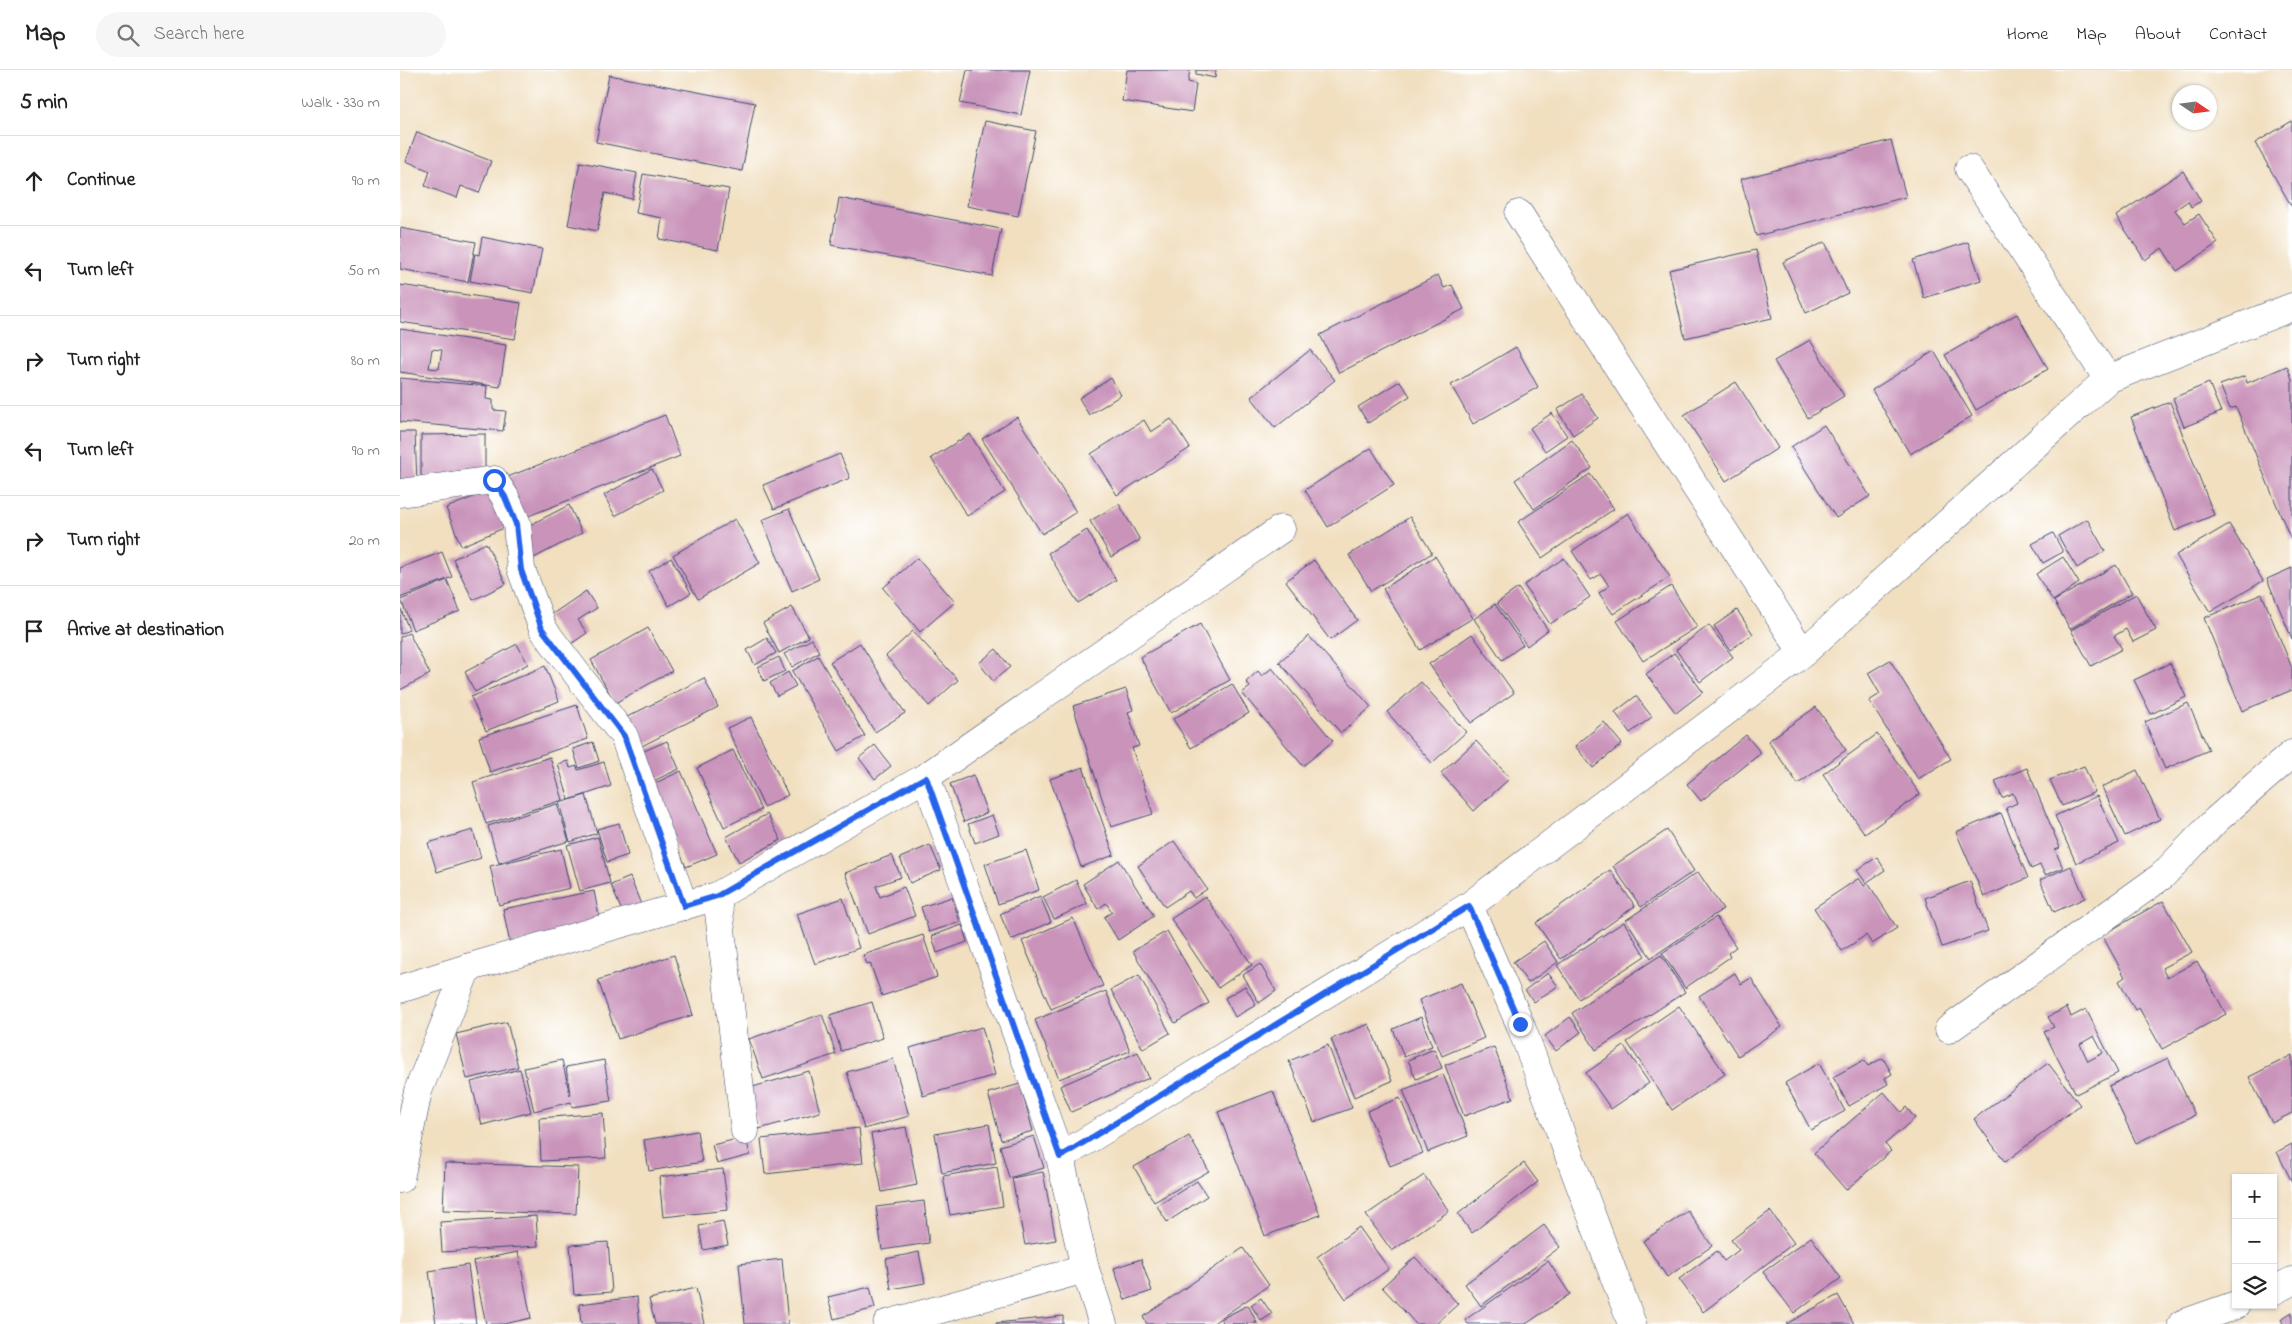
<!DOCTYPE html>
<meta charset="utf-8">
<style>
:root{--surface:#fff;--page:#f6f6f6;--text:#222;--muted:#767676;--line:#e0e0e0}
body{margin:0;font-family:"Indie Flower",sans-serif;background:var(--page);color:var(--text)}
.controls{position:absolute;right:15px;bottom:15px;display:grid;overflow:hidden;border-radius:0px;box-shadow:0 1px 4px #0004}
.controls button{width:45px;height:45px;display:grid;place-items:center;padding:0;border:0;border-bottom:1px solid var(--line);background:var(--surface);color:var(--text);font:25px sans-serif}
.compass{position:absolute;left:1772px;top:15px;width:45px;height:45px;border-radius:50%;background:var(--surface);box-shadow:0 1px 4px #0004;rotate:103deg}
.stop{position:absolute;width:15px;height:15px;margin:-11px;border:4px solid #2563eb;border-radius:50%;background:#fff}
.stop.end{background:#2563eb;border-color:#fff;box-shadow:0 1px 5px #0008}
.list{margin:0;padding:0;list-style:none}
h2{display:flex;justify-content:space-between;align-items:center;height:65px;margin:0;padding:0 20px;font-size:21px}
h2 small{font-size:16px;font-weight:400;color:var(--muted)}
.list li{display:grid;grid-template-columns:32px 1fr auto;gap:15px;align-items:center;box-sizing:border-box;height:90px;padding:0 20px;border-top:1px solid var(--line)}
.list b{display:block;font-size:19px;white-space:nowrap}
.list em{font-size:16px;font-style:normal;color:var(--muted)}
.icon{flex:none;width:28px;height:28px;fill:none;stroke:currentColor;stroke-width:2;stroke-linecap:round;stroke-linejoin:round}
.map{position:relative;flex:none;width:1892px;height:1254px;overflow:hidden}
header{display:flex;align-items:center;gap:30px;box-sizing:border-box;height:70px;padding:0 25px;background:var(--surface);border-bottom:1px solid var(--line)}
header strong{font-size:24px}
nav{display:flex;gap:28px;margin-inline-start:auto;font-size:18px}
.search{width:350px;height:45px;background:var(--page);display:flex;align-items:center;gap:12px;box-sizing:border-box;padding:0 18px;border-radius:28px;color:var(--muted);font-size:19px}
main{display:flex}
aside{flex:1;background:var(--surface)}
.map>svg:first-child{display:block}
.building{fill:#c993ba;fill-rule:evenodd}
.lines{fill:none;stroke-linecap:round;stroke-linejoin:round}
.street-casing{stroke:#3b496d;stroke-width:29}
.street{stroke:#fff;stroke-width:28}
.route{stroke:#2563eb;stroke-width:6}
</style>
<header>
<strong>Map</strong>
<div class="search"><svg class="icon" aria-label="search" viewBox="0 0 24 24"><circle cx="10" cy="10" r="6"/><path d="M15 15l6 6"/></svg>Search here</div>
<nav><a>Home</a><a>Map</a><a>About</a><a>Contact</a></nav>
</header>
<main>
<aside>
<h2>5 min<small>Walk · 330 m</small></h2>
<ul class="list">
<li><svg class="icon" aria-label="ahead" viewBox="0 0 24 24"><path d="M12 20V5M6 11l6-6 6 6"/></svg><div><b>Continue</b></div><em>90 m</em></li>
<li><svg class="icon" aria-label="left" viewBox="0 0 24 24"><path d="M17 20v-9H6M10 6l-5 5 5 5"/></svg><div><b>Turn left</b></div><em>50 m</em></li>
<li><svg class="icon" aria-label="right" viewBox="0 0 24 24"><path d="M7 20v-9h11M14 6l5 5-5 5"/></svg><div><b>Turn right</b></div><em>80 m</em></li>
<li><svg class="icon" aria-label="left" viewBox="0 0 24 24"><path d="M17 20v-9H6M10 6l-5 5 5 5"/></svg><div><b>Turn left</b></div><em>90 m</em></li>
<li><svg class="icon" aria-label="right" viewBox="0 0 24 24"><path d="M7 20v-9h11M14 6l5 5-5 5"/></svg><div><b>Turn right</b></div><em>20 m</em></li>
<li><svg class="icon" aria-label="arrive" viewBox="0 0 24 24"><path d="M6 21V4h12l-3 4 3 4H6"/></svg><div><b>Arrive at destination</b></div></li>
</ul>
</aside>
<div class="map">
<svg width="1892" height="1254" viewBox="0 0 1892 1254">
<rect width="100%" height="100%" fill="#fff"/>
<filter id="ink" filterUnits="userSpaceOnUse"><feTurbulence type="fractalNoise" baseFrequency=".02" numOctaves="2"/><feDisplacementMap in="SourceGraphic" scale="10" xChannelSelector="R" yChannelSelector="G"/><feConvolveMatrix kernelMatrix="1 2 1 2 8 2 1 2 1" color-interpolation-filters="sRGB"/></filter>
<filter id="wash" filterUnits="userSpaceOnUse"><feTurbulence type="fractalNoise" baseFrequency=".0096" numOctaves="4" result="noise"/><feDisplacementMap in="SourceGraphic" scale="20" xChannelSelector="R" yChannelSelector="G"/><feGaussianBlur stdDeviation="1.12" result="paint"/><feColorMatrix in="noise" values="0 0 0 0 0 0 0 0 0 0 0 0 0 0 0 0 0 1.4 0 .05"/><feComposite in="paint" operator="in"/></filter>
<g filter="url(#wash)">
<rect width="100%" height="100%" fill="#f1dfc0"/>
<g id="blocks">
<g class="building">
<polygon points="567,0 630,0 621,45 560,33"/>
<polygon points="727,0 790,0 788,12 796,14 792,42 722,31"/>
<polygon points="796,0 816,0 815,8 796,4"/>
<polygon points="209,5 355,33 342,101 196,72"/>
<polygon points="585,51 636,61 618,146 567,136"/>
<polygon points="1892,51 1892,137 1855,73"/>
<polygon points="17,62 91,91 79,123 61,116 57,128 25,116 30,101 6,91"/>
<polygon points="1491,70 1506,127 1356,166 1341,109"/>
<polygon points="180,92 237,103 232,129 205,123 197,161 168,155"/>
<polygon points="1783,101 1801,131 1791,137 1788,131 1775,140 1785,153 1799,144 1818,173 1777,201 1762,178 1745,190 1716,146"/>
<polygon points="243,104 329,119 318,180 259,169 262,148 236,143"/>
<polygon points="439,128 601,159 592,206 431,175"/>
<polygon points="0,158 76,172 68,212 0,199"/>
<polygon points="82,167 142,179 133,223 70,211 75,184 79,185"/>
<polygon points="1425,172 1448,223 1406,243 1383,192"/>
<polygon points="1568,172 1581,210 1524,228 1513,190"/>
<polygon points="1356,180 1372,248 1285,268 1269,200"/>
<polygon points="1038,205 1044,218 1052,215 1064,239 939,303 920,265"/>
<polygon points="0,215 121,233 115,269 0,252"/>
<polygon points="1617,244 1648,299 1576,340 1545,285"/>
<path d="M0 259 106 275 100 317 0 302ZM32 279 42 280 39 299 29 298Z"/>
<polygon points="1410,270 1444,326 1408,348 1374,291"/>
<polygon points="1116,277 1138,317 1073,354 1051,315"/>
<polygon points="910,280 935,310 875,358 851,327"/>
<polygon points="1534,281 1572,346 1510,384 1472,320"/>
<polygon points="1887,296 1892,309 1892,472 1836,337 1830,339 1820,315 1845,306 1847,313"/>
<polygon points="0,308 87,316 86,329 93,330 93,340 106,341 103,361 0,352"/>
<polygon points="711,308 721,325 689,345 679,328"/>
<polygon points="1000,311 1010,326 968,353 958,337"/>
<polygon points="1336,312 1378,378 1326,411 1284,345"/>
<polygon points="1809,313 1821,342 1784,357 1773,328"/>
<polygon points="1182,324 1198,348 1173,365 1157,340"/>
<polygon points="1770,332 1814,445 1775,461 1731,347"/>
<polygon points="1152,343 1167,366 1145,381 1130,358"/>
<polygon points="265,345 280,386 121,449 105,408"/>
<polygon points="617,347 676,442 642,464 582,369"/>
<polygon points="771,349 790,378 717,425 691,384 744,350 751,362"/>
<polygon points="1424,355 1470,426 1436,448 1391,377"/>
<polygon points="0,362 15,362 17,414 0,414"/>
<polygon points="85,364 85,405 21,406 21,365"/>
<polygon points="570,364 605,422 567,446 531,388"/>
<polygon points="1172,370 1192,398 1134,439 1115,410"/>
<polygon points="971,378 994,415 928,457 905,420"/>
<polygon points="440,384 450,408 374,439 363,415"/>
<polygon points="252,399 263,420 215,446 204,425"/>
<polygon points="1190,404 1214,439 1142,488 1118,452"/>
<polygon points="96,418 111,455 61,476 46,438"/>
<polygon points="719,434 740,470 711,487 690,451"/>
<polygon points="169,435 182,463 132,489 118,461"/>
<polygon points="389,439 419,509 392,521 362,450"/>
<polygon points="1228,443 1270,507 1213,544 1199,523 1209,516 1201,504 1191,510 1172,481"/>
<polygon points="1010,447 1032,483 971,521 949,485"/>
<polygon points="335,449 360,493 298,529 273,485"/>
<polygon points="1687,449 1705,481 1677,498 1658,466"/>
<polygon points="1829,454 1863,511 1810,542 1776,485"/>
<polygon points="687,460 716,510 678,533 648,483"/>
<polygon points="1653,463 1663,482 1643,493 1632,474"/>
<polygon points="86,473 106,514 73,530 53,489"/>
<polygon points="42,482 52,507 0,528 0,498"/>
<polygon points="1035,486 1073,548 1020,580 983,519"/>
<polygon points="1663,487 1679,513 1653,531 1636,504"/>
<polygon points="271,488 291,523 269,536 249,501"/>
<polygon points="517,488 555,532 520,562 483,518"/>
<polygon points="1164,488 1190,527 1150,554 1124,515"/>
<polygon points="914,490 957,550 930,570 886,511"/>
<polygon points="1716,495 1732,523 1670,559 1654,531"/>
<polygon points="1892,498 1892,569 1867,509"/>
<polygon points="47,510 60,541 13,560 1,530"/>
<polygon points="1271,516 1297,557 1243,591 1217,551"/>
<polygon points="1118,518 1148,560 1127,576 1097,533"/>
<polygon points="186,521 197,538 178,550 187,563 168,576 148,547"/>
<polygon points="1736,524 1756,560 1733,572 1726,559 1714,566 1722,579 1691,596 1671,560"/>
<polygon points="1862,524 1892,598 1892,620 1842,641 1804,548"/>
<polygon points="1095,534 1123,575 1102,590 1074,549"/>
<polygon points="0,537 9,560 0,564"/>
<polygon points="392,537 409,567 379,583 363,553"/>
<polygon points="1337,540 1353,564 1330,580 1314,556"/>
<polygon points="800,554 830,610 771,643 740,587"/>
<polygon points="1309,555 1333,587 1300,612 1276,580"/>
<polygon points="248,558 272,601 215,633 191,590"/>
<polygon points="513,561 558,610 529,636 486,586"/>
<polygon points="9,563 30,604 0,620 0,567"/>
<polygon points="1072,564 1114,623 1071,653 1029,594"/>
<polygon points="909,566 971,637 941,663 879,592"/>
<polygon points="367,568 376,583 355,595 347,580"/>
<polygon points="412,569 419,582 392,597 384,584"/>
<polygon points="460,573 505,643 475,662 430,592"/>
<polygon points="117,574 128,594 75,622 65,602"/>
<polygon points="596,579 610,597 593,611 579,593"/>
<polygon points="1274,583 1303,622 1276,643 1246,604"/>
<polygon points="418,586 465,666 439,681 392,601"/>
<polygon points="379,587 385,601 364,611 358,597"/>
<polygon points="1490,590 1551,689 1518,709 1469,631 1480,624 1468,603"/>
<polygon points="1770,593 1786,627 1751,644 1734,610"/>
<polygon points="145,596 159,631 86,661 71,627"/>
<polygon points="872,598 933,671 903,696 842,623 850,617 846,612 858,601 862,606"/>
<polygon points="388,602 396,616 377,626 370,613"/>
<polygon points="304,608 318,637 238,678 223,649"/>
<polygon points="1021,612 1066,662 1032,693 987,642"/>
<polygon points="832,614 849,643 791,678 773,649"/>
<polygon points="726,619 733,640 728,642 739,676 732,678 753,744 711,757 673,636"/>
<polygon points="1236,626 1252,647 1230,663 1215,642"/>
<polygon points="1788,633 1809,680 1765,699 1745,652"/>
<polygon points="177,635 188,669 90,702 79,667"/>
<polygon points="1416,637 1446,680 1398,714 1368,671"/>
<polygon points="351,647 388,725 364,737 327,658"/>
<polygon points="1204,652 1222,674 1193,698 1175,676"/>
<polygon points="1477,664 1520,724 1465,764 1423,704"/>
<polygon points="1346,665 1361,683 1301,731 1287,714"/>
<polygon points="267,671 279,699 249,713 237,684"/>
<polygon points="1076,671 1110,708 1074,741 1041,703"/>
<polygon points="193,672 199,691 179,698 173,679"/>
<polygon points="475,675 491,696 475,709 459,688"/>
<polygon points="333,680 361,740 324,757 297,698"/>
<polygon points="150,687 163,730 86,754 73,712"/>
<polygon points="168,691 170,698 177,696 178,700 204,692 211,716 169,730 158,694"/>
<polygon points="1684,696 1695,722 1662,736 1650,710"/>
<polygon points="683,697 714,785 681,797 650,709"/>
<polygon points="1627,698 1660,778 1655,780 1663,798 1645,805 1640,795 1631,799 1606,738 1617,733 1613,723 1602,728 1595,711"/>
<polygon points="1737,700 1760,749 1725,766 1702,717"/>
<polygon points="281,701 317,784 286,797 251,715"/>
<polygon points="573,705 587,743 564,752 550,714"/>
<polygon points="186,725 197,763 170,772 159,733"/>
<polygon points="1697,726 1719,773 1676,793 1655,746"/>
<polygon points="157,734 169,771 99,793 88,756"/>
<polygon points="1601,743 1628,808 1584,827 1556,762"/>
<polygon points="367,744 381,770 339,792 326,767"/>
<polygon points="592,745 599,764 575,773 568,754"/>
<polygon points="219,753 228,785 207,792 197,759"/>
<polygon points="73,760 81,788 37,802 28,773"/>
<polygon points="1267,760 1294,801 1241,837 1213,796"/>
<polygon points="198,767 210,813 180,821 167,775"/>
<polygon points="774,771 807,819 794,828 789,821 765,837 738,796"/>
<polygon points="530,775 541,800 510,813 500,788"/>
<polygon points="161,779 170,818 99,835 90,796"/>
<polygon points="626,780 639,820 598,834 585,794"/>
<polygon points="492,785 501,807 476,816 480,827 504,817 515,846 468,864 445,803"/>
<polygon points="1477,787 1485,800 1466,813 1457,800"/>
<polygon points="719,790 754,846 718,870 704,847 712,842 706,833 698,839 683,814"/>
<polygon points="1671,796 1685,828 1654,842 1640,810"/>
<polygon points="1210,800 1235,836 1161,889 1136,853"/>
<polygon points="1298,802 1323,839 1251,888 1226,850"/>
<polygon points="230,807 242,837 223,844 211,815"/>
<polygon points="1459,808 1464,816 1468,813 1497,858 1472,874 1466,865 1442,881 1414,838"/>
<polygon points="676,810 687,834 654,849 643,827"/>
<polygon points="1570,811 1588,861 1542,877 1525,828"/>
<polygon points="194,821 201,856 110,874 103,839"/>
<polygon points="640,826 651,852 611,870 600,844"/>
<polygon points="805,826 852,895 818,918 771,849"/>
<polygon points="552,827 560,852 529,862 521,837"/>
<polygon points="443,828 459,878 415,894 397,844"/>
<polygon points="1763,831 1792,882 1762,898 1767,908 1797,891 1826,944 1762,979 1739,938 1735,940 1719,911 1725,907 1702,865"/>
<polygon points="1316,847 1336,877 1328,883 1330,887 1285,918 1262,883"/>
<polygon points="673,848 703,916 651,939 622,871"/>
<polygon points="1224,852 1245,886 1179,929 1157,895"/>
<polygon points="562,855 567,872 537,883 532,866"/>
<polygon points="767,861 809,933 775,953 733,881"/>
<polygon points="523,865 537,907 482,926 470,893 467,894 463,885"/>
<polygon points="1144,871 1158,892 1128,913 1113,892"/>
<polygon points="274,885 293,945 218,969 198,910"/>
<polygon points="1261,885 1285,922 1196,980 1172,943"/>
<polygon points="860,894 876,921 859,933 843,905"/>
<polygon points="1148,903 1158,916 1134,932 1125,920"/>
<polygon points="1335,903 1341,914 1351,908 1382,957 1338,986 1299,926"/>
<polygon points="739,905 770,963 743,979 711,920"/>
<polygon points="1061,913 1084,968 1042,986 1019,930"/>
<polygon points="845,916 856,935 835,947 825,928"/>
<polygon points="706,921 730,981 659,1009 635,950"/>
<polygon points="472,932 483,968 441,981 430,945"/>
<polygon points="1279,936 1325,1004 1272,1040 1227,972"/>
<path d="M1667 937 1671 947 1686 939 1718 1003 1676 1024 1644 962 1654 957 1648 947ZM1694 966 1703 983 1688 991 1680 974Z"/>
<polygon points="422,944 436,984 363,1009 349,969"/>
<polygon points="1021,947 1032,976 1004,987 993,959"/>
<polygon points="1170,947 1181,962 1156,981 1145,966"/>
<polygon points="107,952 118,997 67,1009 56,964"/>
<polygon points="969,954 992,1011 954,1027 931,969"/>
<polygon points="582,957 595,1005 523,1026 510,978"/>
<polygon points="928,975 952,1038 914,1052 889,991"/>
<polygon points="1224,976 1249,1013 1211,1039 1186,1003"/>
<polygon points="1094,977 1113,1028 1064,1046 1045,995"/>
<polygon points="1034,979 1042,998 1016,1009 1008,990"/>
<polygon points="738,982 749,1008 671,1042 660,1016"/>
<polygon points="1892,985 1892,1043 1872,1053 1849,1007"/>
<polygon points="1483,988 1492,1004 1485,1008 1488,1014 1449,1036 1433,1007 1464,990 1468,996"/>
<polygon points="1768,988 1795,1045 1736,1073 1709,1016"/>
<polygon points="493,989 509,1046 464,1059 447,1002"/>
<polygon points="162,990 170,1025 166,997 204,990 211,1031 172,1037 171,1032 134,1041 124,998"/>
<polygon points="1419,993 1445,1041 1411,1060 1385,1013"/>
<polygon points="1648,993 1680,1035 1605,1092 1574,1049"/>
<polygon points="120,999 131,1042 82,1055 71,1012"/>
<polygon points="409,1001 420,1042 359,1059 349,1018"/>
<polygon points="1043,1004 1068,1066 1028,1082 1003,1020"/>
<polygon points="620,1014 633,1061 601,1070 588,1023"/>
<polygon points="873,1021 920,1145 865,1166 818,1042"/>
<polygon points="1484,1022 1501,1042 1506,1037 1515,1048 1485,1074 1491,1081 1446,1120 1414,1083"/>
<polygon points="1000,1028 1023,1083 990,1096 967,1041"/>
<polygon points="203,1043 206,1088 141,1091 139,1048"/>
<polygon points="589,1054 596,1093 542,1103 535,1064"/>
<polygon points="506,1057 517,1115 482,1122 471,1064"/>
<polygon points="459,1058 463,1093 365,1104 361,1069"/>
<polygon points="297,1061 302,1092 249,1101 244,1070"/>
<polygon points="634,1066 644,1098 609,1108 600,1076"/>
<polygon points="789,1066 809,1101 754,1132 734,1097"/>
<polygon points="346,1067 350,1085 317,1094 312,1075"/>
<polygon points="1892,1074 1892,1112 1877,1082"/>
<polygon points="45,1093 178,1097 176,1144 43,1140"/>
<polygon points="1124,1093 1138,1112 1072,1163 1058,1144"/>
<polygon points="597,1097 603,1136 550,1145 543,1106"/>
<polygon points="323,1099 328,1140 263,1147 259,1107"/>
<polygon points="643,1102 656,1170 625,1175 612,1108"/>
<polygon points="1024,1105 1049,1141 992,1181 966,1145"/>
<polygon points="797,1111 807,1126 767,1152 757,1136"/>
<polygon points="524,1131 529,1173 482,1180 476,1137"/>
<polygon points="1288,1141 1312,1176 1267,1207 1243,1171"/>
<polygon points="1370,1141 1394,1173 1303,1242 1279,1209 1317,1181 1324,1191 1339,1180 1331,1170"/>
<polygon points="136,1146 138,1176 42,1182 40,1152"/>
<polygon points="323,1151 328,1175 303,1180 299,1156"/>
<polygon points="1144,1155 1160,1177 1081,1236 1065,1214"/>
<polygon points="959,1157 989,1199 946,1229 917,1187"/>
<polygon points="1411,1167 1441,1208 1394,1243 1363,1202"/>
<polygon points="208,1172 212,1222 174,1225 170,1175"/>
<polygon points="843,1178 869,1215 812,1254 747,1254 743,1247"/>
<polygon points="118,1182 131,1248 104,1254 86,1254 73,1191"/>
<polygon points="519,1182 525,1213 491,1219 486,1189"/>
<polygon points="1015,1187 1058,1234 1036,1254 1016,1254 982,1217"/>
<polygon points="382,1189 388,1254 345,1254 339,1194"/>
<polygon points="741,1189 752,1221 725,1230 714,1198"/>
<polygon points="1148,1191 1170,1224 1126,1254 1068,1254 1065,1250"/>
<polygon points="68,1195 76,1254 36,1254 29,1201"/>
<polygon points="470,1217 475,1238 434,1249 428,1227"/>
<polygon points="296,1218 304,1254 255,1254 249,1229"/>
<polygon points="1438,1225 1454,1254 1386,1254"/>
<polygon points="237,1227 240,1254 181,1254 179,1234"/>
<polygon points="861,1228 872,1244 861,1251 851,1235"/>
<polygon points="848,1235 857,1253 824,1254 821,1249"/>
<polygon points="1892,1242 1892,1254 1883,1254 1881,1249"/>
<polygon points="663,1246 663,1254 596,1254 596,1253"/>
</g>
</g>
</g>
<g filter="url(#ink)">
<use href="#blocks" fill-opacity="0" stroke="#3b496d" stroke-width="1"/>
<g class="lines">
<g class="street-casing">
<g id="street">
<polyline points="1569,99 1708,309"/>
<polyline points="1119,144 1403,583"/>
<polyline points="0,423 94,410 105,427 117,454 121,499 143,559 224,666 284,836"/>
<polyline points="526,707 660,1087 685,1199 703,1254"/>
<polyline points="317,826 345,1061"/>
<polyline points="1069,836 1120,954 1232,1254"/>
<polyline points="0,919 67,898 317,826 526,707 881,459"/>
<polyline points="1549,959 1762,806 1816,750 1892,684"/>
<polyline points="660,1087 1069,836 1403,583 1708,309 1892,237"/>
<polyline points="0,1109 18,1021 67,898"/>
<polyline points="1873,1221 1892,1211"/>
<polyline points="487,1254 685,1199"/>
<polyline points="1782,1254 1836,1235"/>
</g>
</g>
<use href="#street" class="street"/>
</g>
</g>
<g class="lines" filter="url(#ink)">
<polyline class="route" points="94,410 105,427 116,454 121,500 142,559 224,666 284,836 317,826 526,707 660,1087 1069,836 1120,954"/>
</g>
</svg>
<div class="controls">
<button>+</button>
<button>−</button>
<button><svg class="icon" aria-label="layers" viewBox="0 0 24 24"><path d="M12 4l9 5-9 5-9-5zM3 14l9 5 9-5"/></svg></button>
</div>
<svg class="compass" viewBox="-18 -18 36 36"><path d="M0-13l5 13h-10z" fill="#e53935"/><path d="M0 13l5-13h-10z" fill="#767676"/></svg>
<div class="stop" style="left:94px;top:410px"></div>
<div class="stop end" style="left:1120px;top:954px"></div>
</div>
</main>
